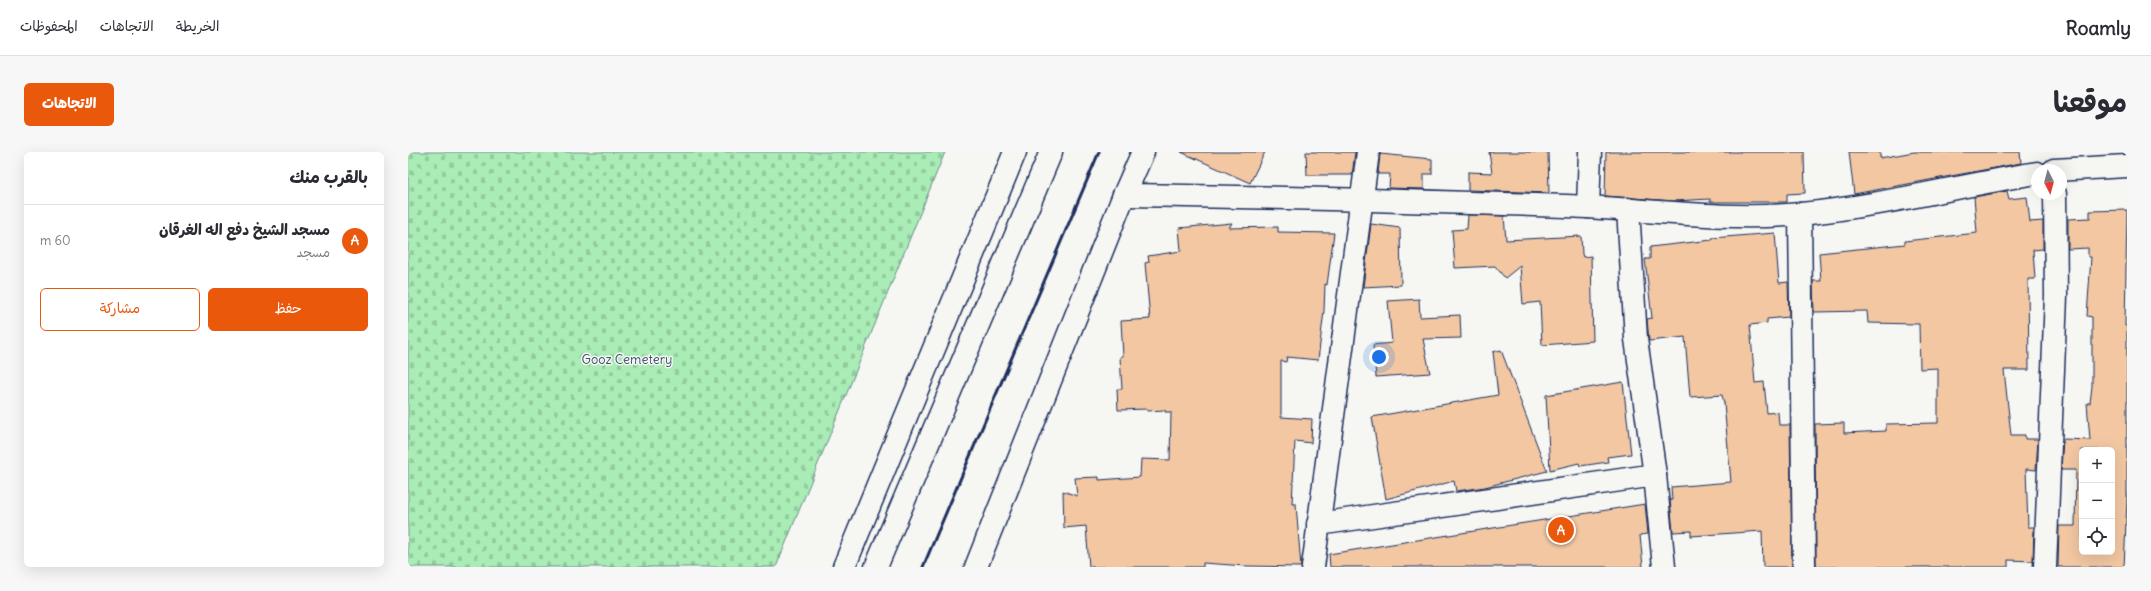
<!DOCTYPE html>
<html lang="ar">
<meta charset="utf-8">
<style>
:root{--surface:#fff;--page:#f7f7f7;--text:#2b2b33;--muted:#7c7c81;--line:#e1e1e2;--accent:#ea580c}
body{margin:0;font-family:Delius,"Playpen Sans Arabic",sans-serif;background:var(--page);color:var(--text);direction:rtl}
.controls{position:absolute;right:12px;bottom:12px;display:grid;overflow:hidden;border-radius:6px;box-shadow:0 4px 16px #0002}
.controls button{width:36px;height:36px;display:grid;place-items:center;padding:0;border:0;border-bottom:1px solid var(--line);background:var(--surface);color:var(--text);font:20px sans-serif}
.compass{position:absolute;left:1623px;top:12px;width:36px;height:36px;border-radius:50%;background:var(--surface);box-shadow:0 4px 16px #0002;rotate:174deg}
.you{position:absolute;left:971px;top:205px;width:14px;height:14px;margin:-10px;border:3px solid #fff;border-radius:50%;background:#1a73e8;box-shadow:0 0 0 6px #1a73e833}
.badge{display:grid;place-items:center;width:26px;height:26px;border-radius:50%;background:var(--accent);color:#fff;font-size:13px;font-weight:700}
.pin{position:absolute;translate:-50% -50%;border:2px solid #fff;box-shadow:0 1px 4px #0006}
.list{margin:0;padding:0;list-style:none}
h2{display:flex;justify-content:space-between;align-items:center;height:52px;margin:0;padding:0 16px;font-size:17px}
h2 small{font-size:13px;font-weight:400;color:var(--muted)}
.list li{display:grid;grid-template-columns:26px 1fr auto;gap:12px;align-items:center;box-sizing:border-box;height:72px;padding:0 16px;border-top:1px solid var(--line)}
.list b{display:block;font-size:15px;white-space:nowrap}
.list p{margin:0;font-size:13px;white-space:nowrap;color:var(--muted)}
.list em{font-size:13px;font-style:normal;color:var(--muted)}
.actions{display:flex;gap:8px;padding:12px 16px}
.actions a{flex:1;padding:9px 0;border:1px solid var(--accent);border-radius:6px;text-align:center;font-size:14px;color:var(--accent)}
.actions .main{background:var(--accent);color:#fff}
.icon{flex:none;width:22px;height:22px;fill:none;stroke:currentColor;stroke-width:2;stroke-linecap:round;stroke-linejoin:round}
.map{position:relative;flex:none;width:1719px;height:415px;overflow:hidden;direction:ltr;border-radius:6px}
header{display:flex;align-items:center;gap:24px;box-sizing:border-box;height:56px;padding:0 20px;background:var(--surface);border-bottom:1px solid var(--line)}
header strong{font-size:19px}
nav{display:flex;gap:22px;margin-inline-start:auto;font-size:14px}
.intro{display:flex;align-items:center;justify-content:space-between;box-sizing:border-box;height:96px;padding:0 24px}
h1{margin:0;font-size:28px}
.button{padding:10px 18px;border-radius:6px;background:var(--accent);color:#fff;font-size:14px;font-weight:700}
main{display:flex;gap:24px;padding:0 24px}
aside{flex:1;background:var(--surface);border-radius:6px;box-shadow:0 4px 16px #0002}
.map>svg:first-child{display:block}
.cemetery{fill:url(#cemetery-stones);stroke:#628e8a}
.building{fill:#f2c7a2;stroke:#1b2f5e;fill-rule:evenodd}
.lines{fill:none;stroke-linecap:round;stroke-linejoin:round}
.street-casing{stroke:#1b2f5e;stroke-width:25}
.secondary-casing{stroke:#1b2f5e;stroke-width:25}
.street{stroke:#f6f6f2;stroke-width:22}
.secondary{stroke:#f6f6f2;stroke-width:22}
.rail{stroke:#1b2f5e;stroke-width:3}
.labels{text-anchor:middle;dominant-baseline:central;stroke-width:3;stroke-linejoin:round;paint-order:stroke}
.park-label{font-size:13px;fill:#38556f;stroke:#f6f6f2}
</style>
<header>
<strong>Roamly</strong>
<nav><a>الخريطة</a><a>الاتجاهات</a><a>المحفوظات</a></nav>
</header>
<div class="intro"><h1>موقعنا</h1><a class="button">الاتجاهات</a></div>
<main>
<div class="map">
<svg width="1719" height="415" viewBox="0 0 1719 415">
<defs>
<pattern id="cemetery-stones" width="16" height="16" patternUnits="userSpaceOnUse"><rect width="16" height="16" fill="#aaecb5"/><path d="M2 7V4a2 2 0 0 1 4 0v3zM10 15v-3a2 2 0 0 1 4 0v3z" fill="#92cb9e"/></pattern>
</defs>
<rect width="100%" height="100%" fill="#f6f6f2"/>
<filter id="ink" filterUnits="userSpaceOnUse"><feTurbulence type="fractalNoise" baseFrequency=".025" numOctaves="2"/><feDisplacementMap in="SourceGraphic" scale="8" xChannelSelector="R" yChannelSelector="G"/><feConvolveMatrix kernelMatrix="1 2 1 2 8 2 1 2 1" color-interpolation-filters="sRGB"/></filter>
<g filter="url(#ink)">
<polygon class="cemetery" points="0,0 537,0 368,415 0,415"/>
<g class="building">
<polygon points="773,0 857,0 842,31"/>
<polygon points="898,0 947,0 944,23 899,23"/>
<polygon points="1081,0 1140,0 1141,41 1060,38 1060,20 1084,21"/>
<polygon points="1198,0 1396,0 1397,41 1379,42 1379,50 1302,50 1302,47 1266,49 1197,44"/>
<polygon points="1441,0 1472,0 1472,6 1506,0 1612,0 1613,11 1446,42"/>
<polygon points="972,2 1024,7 1024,22 1016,22 1016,37 981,36 982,22 970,22"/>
<polygon points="1599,39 1601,47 1619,45 1622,70 1635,69 1635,97 1625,98 1627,127 1620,127 1621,218 1596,218 1603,283 1617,283 1617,287 1630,287 1628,318 1618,317 1620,375 1626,375 1625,409 1600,408 1600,415 1408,415 1407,272 1436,271 1436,281 1478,279 1478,272 1530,271 1530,216 1512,217 1511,172 1460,171 1459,159 1406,160 1405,129 1413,129 1411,101 1497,92 1497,89 1569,81 1566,45"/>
<path d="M1719 58 1717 174H1719V347L1716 415H1650L1651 374H1667L1668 318H1653L1655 287 1682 288 1679 251H1682L1684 234V165L1679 164 1683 105H1680V96L1660 97V67L1682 66V59ZM1674 298H1704V400H1674Z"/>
<polygon points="1060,63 1096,64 1098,88 1173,84 1174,102 1175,105 1183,104 1185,189 1134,193 1132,150 1115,152 1112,114 1097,126 1087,114 1047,116 1044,78 1059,77"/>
<polygon points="824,71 821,76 870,75 870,80 926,81 919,133 917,132 916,159 910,208 879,205 878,210 873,209 873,265 904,267 903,291 887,289 884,352 888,352 893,415 838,414 795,411 795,415 681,415 678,374 656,376 655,339 669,344 667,326 691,325 691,328 732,325 733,307 762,308 763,260 757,260 757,258 739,259 739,257 710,258 709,237 714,237 712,205 715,204 713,169 742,167 737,111 741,110 740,104 773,99 771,76"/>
<polygon points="963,72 992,76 993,133 955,135"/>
<polygon points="1367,81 1371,131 1380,130 1381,165 1359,167 1359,171 1342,173 1347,231 1356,230 1359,261 1370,260 1371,273 1382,273 1384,415 1355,415 1354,379 1283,384 1283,379 1265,380 1262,348 1264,348 1263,335 1323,330 1316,251 1314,243 1282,245 1277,185 1241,189 1239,167 1244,166 1237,107 1242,107 1242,95 1304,88 1304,86"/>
<polygon points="1011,147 1012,165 1052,163 1053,186 1015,187 1022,221 968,225 965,193 984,191 980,149"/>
<polygon points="1093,198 1139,319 1077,335 1048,339 1046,329 978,347 964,265 1090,243 1085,200"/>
<polygon points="1215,230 1223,302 1199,305 1200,310 1172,314 1171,311 1142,318 1138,243"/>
<polygon points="1237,352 1240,382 1232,383 1235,415 922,415 921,402"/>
</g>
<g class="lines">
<g class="street-casing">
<g id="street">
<polyline points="1646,18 1719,14"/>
<path d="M716 43C863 45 1011 49 1158 54 1236 57 1315 69 1393 62 1472 54 1550 34 1629 21"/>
<polyline points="1180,55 1182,0"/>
<polyline points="1220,57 1228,187 1247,323 1256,415"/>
<polyline points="1392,62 1396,415"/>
<polyline points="910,372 1247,323"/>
<polyline points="568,415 716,43 735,0"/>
<polyline points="905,415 960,0"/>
<polyline points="1637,415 1648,144 1647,42"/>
</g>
</g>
<g class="secondary-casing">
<g id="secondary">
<polyline points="436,415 607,0"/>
<polyline points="468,415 643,0"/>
</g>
</g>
<use href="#street" class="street"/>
<use href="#secondary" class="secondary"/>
<polyline class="rail" points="515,415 691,0"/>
</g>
</g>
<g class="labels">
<g class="park-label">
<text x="219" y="207">Gooz Cemetery</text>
</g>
</g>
</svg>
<div class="controls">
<button>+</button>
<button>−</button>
<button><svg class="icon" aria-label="locate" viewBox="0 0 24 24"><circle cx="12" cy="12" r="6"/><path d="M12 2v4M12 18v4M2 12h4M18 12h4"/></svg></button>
</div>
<svg class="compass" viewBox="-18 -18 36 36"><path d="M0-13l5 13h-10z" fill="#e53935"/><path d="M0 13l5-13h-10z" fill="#7c7c81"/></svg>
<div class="you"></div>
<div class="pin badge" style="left:1153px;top:378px">A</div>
</div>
<aside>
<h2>بالقرب منك<small></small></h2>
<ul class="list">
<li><span class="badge">A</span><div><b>مسجد الشيخ دفع اله الغرقان</b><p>مسجد</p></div><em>60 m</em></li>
</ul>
<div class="actions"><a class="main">حفظ</a><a>مشاركة</a></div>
</aside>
</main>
